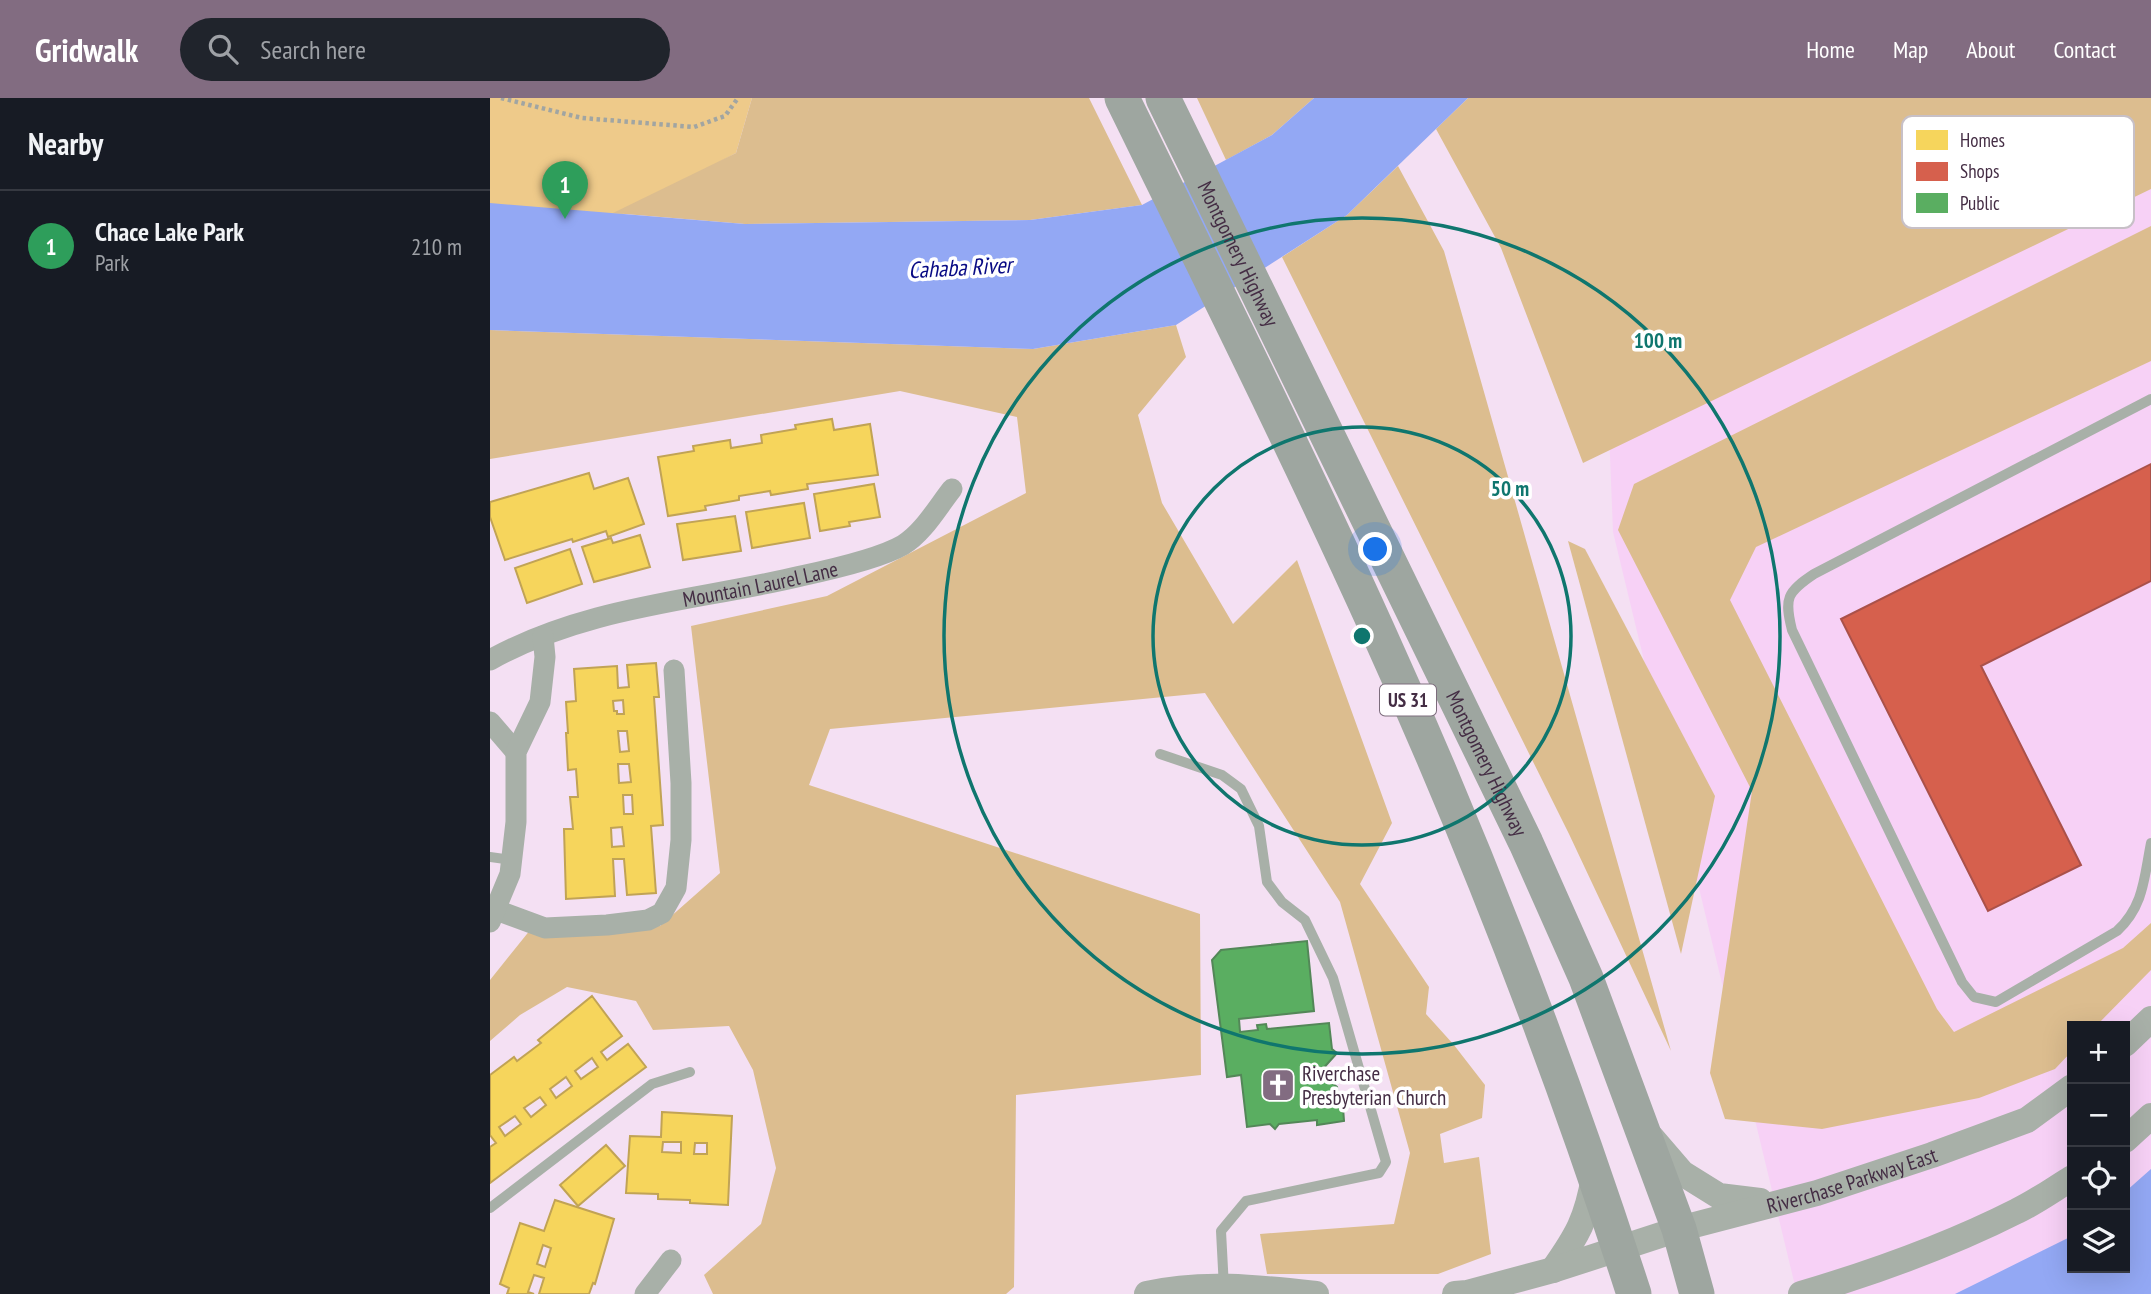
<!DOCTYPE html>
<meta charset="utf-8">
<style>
:root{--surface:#171b24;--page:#20242c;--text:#f1f3f6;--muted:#9ea1a6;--line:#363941;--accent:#826c81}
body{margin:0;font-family:"PT Sans Narrow",sans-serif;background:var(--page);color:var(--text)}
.controls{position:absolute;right:21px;bottom:21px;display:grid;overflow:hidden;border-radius:0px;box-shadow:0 7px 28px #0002}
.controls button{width:63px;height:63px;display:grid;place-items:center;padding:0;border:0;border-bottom:2px solid var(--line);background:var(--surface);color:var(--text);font:35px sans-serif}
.you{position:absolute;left:886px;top:452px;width:24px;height:24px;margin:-18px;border:5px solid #fff;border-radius:50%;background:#1a73e8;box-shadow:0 0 0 10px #1a73e833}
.badge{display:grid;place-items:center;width:46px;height:46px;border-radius:50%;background:var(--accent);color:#fff;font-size:23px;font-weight:700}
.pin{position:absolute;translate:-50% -58px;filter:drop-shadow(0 2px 4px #0008)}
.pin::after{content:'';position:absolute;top:37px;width:24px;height:21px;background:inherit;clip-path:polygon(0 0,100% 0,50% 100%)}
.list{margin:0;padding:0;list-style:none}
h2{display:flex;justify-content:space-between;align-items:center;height:91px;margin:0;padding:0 28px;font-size:30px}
h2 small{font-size:23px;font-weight:400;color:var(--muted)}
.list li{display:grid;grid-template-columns:46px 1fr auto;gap:21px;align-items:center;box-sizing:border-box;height:112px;padding:0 28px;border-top:2px solid var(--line)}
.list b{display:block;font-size:26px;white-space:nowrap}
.list p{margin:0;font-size:23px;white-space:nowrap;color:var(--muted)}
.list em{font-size:23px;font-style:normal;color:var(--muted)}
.icon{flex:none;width:38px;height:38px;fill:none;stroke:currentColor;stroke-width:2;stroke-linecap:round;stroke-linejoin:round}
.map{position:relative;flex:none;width:1661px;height:1196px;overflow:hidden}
header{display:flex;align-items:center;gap:42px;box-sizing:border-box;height:98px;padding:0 35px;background:var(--accent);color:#fff}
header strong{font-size:33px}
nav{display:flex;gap:38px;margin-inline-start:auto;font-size:24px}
.search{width:490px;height:63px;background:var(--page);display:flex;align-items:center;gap:18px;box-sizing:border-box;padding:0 24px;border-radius:38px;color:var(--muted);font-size:26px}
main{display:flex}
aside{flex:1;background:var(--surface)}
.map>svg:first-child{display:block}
.built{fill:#f7d1f6;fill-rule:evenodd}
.green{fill:#eeca8a}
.forest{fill:#dcbd8f}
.water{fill:#93a8f4}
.homes{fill:#f6d55c;stroke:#c1a355;stroke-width:2;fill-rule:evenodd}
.shops{fill:#d6604d;stroke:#aa514a;stroke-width:2}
.public{fill:#5aae61;stroke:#538758;stroke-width:2}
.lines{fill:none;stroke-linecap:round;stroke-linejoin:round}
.path{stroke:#a1a5a2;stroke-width:4.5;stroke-dasharray:3.5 3.5;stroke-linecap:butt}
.service{stroke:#a8b0a8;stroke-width:10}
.minor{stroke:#a8b0a8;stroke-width:21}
.tertiary{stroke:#a8b0a8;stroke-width:26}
.primary{stroke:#9ea6a0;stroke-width:35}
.ring{fill:none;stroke:#0f766e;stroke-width:3.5}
.labels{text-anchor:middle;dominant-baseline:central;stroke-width:7;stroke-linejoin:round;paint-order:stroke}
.shield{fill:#fff;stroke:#7c6c7c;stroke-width:2}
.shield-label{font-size:19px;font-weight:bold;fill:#442d44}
.street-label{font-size:21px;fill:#442d44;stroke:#fff}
.poi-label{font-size:21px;fill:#442d44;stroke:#fff;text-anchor:start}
.water-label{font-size:23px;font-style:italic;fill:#080a84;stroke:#fff}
.key{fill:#fff;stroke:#c7c0c7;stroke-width:2}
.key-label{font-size:19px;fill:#442d44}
.centre{fill:#0f766e;stroke:#fff;stroke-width:3.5}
.ring-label{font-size:21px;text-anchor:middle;font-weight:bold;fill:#0f766e;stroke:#fff;stroke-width:7;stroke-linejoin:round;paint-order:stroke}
</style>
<header>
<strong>Gridwalk</strong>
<div class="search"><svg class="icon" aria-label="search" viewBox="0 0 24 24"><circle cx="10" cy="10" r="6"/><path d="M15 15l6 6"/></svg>Search here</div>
<nav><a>Home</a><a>Map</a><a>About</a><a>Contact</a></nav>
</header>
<main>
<aside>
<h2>Nearby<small></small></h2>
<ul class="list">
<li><span class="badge" style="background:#2e9e5b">1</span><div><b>Chace Lake Park</b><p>Park</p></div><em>210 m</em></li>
</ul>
</aside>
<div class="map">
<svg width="1661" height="1196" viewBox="0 0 1661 1196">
<rect width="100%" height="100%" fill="#f4e0f3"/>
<path class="built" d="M1106 0H1661V1196H1307L1123 434ZM1582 928H1635V1170H1582Z"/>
<polygon class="green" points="0,0 262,0 246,55 0,187"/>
<g class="forest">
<polygon points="262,0 599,0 652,107 540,122 255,126 123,115 246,55"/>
<polygon points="707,0 824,0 782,37 736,62"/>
<polygon points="978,0 1661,0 1661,91 1093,365 1011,150 946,31"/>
<polygon points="908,68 954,153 1181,953 1079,736 792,159 857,117"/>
<polygon points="1661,128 1661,263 1266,449 1240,502 1447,911 1464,934 1633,850 1661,825 1661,872 1606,928 1582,928 1582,953 1565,971 1489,1000 1332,1031 1235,1021 1220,975 1262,693 1128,432 1144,386"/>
<polygon points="686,227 696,259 648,317 672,405 743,526 807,462 902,725 870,786 939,889 936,916 964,947 995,987 992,1020 950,1036 954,1065 989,1059 1001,1156 948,1176 777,1176 770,1136 904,1126 920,1055 850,804 715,595 340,631 319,687 710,816 711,977 526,997 524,1189 516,1196 223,1196 214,1177 271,1126 286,1070 263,972 239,928 163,932 146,903 77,889 30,917 0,943 0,882 49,821 170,828 230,775 201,528 337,498 536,395 527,319 410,293 0,361 0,232 543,251"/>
<polygon points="1078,443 1095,451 1225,698 1191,856"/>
</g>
<g class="water">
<polygon points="824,0 978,0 857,117 686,227 543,251 0,232 0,105 255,126 540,122 652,107 782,37"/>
<polygon points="1661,1071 1661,1196 1465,1196 1582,1138 1582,1170 1635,1170 1635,1094"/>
</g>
<g class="homes">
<polygon points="342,321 344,332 380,326 388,377 317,386 318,391 281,397 280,393 249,398 249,402 215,408 216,412 178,418 168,359 204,353 203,348 240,342 241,350 272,345 271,337 306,331 305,327"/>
<polygon points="99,375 104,391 138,380 154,426 118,439 116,433 83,444 82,441 15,462 0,419 0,404"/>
<polygon points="384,386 390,419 359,424 360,428 330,433 324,396"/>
<polygon points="314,405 320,440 262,450 256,414"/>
<polygon points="245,418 251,453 193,462 187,426"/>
<polygon points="150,437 160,469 104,484 92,449 121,440 123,445"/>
<polygon points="80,451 92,486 37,505 25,470"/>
<path d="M166 565 169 599H164L173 727 161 728 166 795 137 797 134 761H123L125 798 76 801 74 731H83L80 699H88L86 671 78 672 76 635H78L76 604 86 603 84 571 127 568 128 590 139 589 137 567ZM133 602 134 616H127V613H124L123 603ZM128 633H137L139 653 130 654ZM128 666H139L141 684 129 685ZM133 697H142L143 716H134ZM132 729 134 748 122 749 121 730Z"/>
<path d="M102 898 132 938 111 954 117 962 138 946 156 969 0 1085V1049L6 1045 0 1037V977L24 959 27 963 51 945 48 942ZM102 960 108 969 91 981 85 973ZM76 979 82 988 66 1000 60 991ZM50 999 56 1007 41 1019 34 1010ZM25 1018 31 1026 15 1038 9 1029Z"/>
<path d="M172 1014 242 1018 238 1107 200 1105V1102L168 1101V1096L136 1095 140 1038 171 1039ZM173 1044H191V1055L172 1054ZM205 1045H217V1056H204Z"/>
<polygon points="116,1047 135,1068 88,1108 70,1087"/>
<path d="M65 1102 124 1121 105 1186 103 1185 99 1196H49L54 1180 44 1177 38 1194 44 1196H17L19 1190 10 1186 30 1125 54 1133ZM53 1147 61 1150 55 1169 47 1166Z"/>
</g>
<polygon class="shops" points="1661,366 1661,483 1491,568 1591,767 1498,813 1351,521"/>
<polygon class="public" points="817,843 824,913 749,921 750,934 768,932 767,927 776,926 777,931 839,925 842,951 847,955 830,974 847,989 848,997 852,996 854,1023 827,1027 827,1022 789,1026 785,1031 780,1026 757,1029 751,977 737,979 722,862 731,852"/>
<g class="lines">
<polyline class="path" points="11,0 92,20 204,29 235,18 248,0"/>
<g class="service">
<path d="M1661 301 1324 476C1297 494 1294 500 1302 532L1472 884 1484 899 1506 904 1627 833C1654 808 1654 780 1661 745"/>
<polyline points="670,656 732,677 751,691 769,728 777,784 792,804 815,822 843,880 896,1064 889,1075 756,1103 731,1133 734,1190"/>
<polyline points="0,759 22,762"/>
<polyline points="0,1110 162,986 200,974"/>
</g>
<g class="minor">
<path id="s1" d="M0 562C97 508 206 503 311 478 339 472 389 461 413 447 433 435 447 410 462 391"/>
<polyline points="0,624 26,654"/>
<polyline points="6,812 55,830 117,827 158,822 172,815 186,790 191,742 191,685 184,572"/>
<polyline points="0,824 20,776 26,724 26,654 50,604 55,559 53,538"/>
<polyline points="155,1196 181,1162"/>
</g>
<g class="tertiary">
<polyline points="1635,946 1661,921"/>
<polyline points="1161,1039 1192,1075 1229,1098 1270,1103"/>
<polyline points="1635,1042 1661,1018"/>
<path d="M1063 1172C1087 1138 1097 1121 1104 1079"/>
<path d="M657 1196C712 1183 771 1190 826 1196"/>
<path id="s2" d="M965 1196 977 1195 1063 1172 1189 1131 1327 1095 1442 1057 1537 1022 1582 989"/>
<path d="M1311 1196C1385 1174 1458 1148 1527 1113 1546 1104 1564 1091 1582 1080"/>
</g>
<g class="primary">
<path d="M632 0C718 176 806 352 887 531 985 747 1071 970 1144 1196"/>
<path id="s3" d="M673 0 966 601 1036 745 1096 880 1189 1131 1207 1196"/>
</g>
</g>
<g class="ring">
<circle cx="872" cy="538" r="209"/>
<circle cx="872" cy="538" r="418"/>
</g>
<defs>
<g id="church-square" transform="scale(1.75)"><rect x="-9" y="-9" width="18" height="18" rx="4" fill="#826c81" stroke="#fff"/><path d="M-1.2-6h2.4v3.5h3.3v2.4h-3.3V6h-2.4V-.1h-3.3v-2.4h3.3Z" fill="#fff"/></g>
</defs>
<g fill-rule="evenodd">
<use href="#church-square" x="788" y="987"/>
</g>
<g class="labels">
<rect class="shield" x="890" y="586.5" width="56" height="31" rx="5"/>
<g class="shield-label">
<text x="918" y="602">US 31</text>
</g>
<g class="street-label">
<text stroke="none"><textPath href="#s3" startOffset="173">Montgomery Highway</textPath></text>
<text stroke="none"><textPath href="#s1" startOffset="282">Mountain Laurel Lane</textPath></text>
<text stroke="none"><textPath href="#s3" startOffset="740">Montgomery Highway</textPath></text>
<text stroke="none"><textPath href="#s2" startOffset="413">Riverchase Parkway East</textPath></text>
</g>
<g class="poi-label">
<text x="812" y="975">Riverchase<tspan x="812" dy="24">Presbyterian Church</tspan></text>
</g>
<g class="water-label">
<text transform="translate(470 169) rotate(-3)">Cahaba River</text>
</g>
</g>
<rect x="1412" y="18" width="232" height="112" rx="10" class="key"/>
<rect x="1426" y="32" width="32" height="20" fill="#f6d55c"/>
<rect x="1426" y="64" width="32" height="19" fill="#d6604d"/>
<rect x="1426" y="95" width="32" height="20" fill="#5aae61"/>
<g class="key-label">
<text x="1470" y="49">Homes</text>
<text x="1470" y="80">Shops</text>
<text x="1470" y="112">Public</text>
</g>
<circle cx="872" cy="538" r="10" class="centre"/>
<g class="ring-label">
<text x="1168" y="250">100 m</text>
<text x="1020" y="398">50 m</text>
</g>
</svg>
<div class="controls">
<button>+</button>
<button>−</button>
<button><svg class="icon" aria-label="locate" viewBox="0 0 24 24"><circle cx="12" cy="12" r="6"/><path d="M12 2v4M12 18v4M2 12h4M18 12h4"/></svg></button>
<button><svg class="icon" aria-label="layers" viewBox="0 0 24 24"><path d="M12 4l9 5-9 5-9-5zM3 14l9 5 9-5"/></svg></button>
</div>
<div class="you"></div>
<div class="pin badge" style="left:75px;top:121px;background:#2e9e5b">1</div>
</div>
</main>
